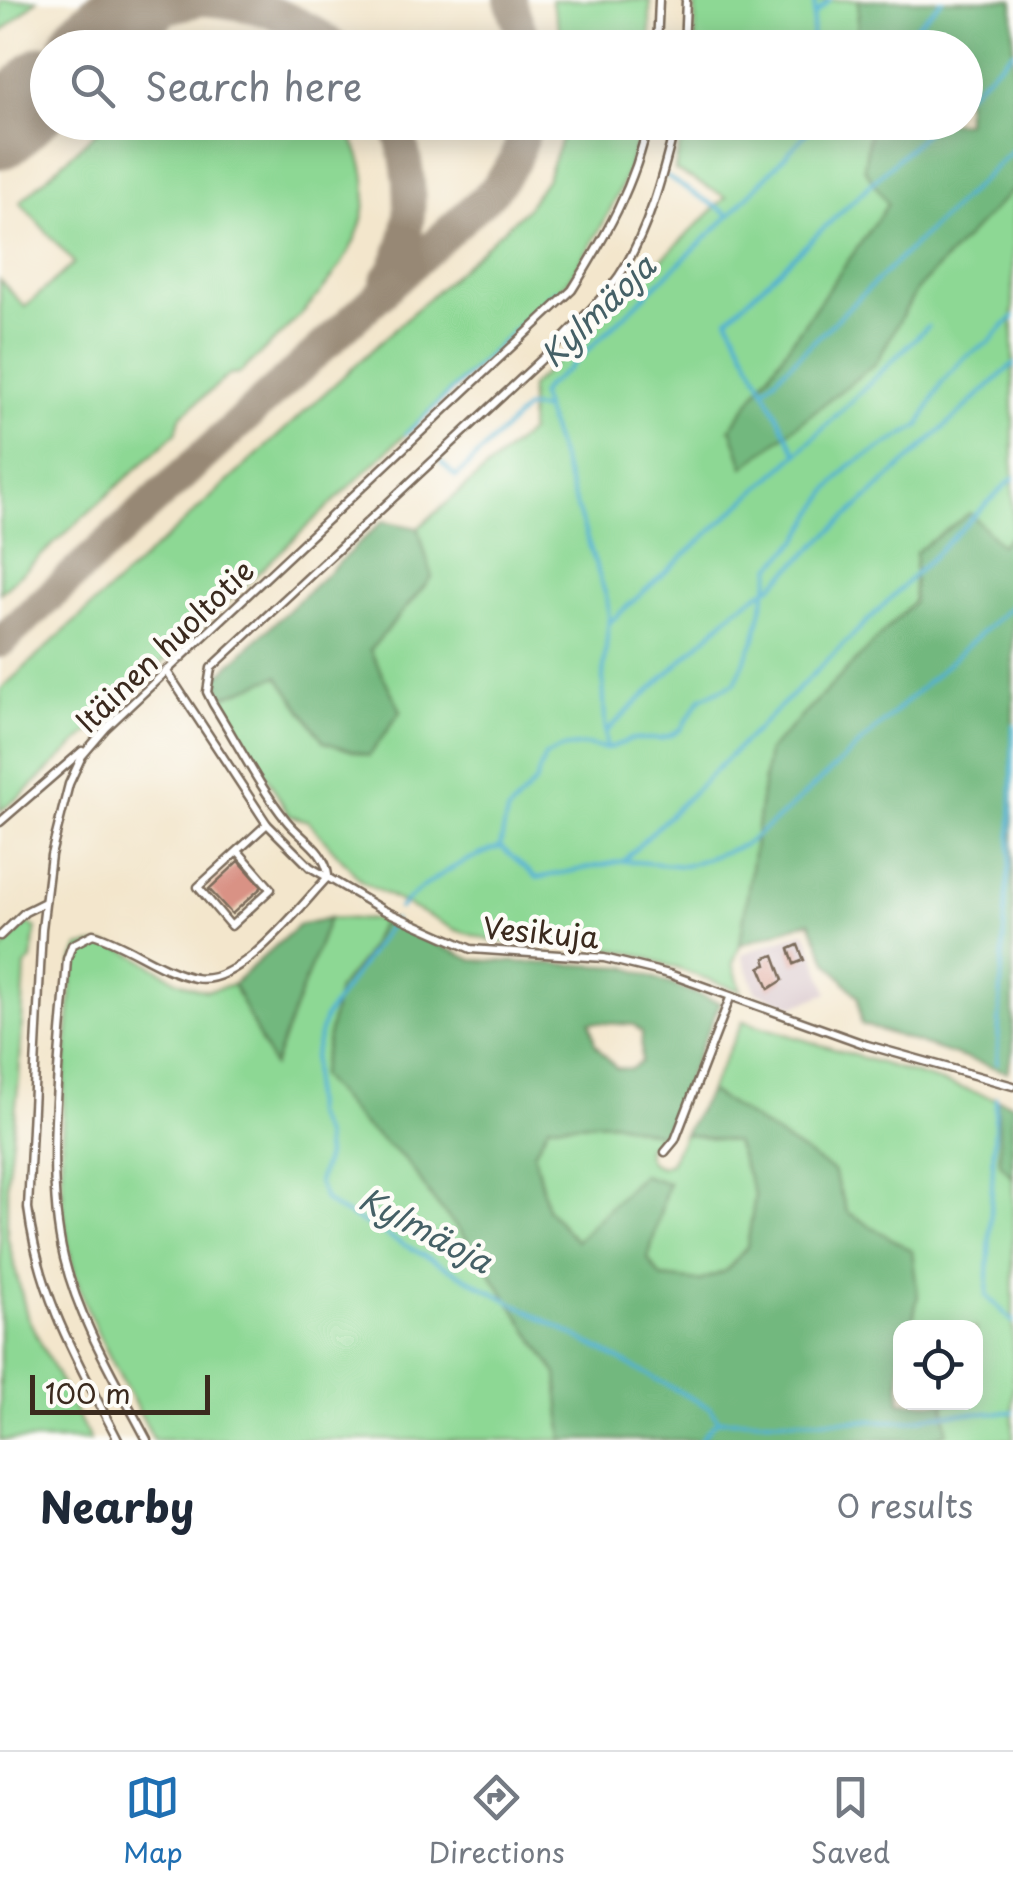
<!DOCTYPE html>
<meta charset="utf-8">
<style>
:root{--surface:#fff;--page:#f2f2f3;--text:#1f2937;--muted:#747a83;--line:#e0e1e3;--accent:#1f6fb2}
body{margin:0;font-family:"Playpen Sans",sans-serif;background:var(--page);color:var(--text)}
.controls{position:absolute;right:30px;bottom:30px;display:grid;overflow:hidden;border-radius:20px;box-shadow:0 5px 25px #0003}
.controls button{width:90px;height:90px;display:grid;place-items:center;padding:0;border:0;border-bottom:2px solid var(--line);background:var(--surface);color:var(--text);font:50px sans-serif}
.scale{position:absolute;left:30px;bottom:25px;width:180px;box-sizing:border-box;padding-left:10px;border:5px solid #3b2a1e;border-top:0;font-size:28px;line-height:35px;white-space:nowrap;color:#3b2a1e;-webkit-text-stroke:8px #fdfcf7;paint-order:stroke}
.list{margin:0;padding:0;list-style:none}
h2{display:flex;justify-content:space-between;align-items:center;height:130px;margin:0;padding:0 40px;font-size:42px}
h2 small{font-size:32px;font-weight:400;color:var(--muted)}
.icon{flex:none;width:55px;height:55px;fill:none;stroke:currentColor;stroke-width:2;stroke-linecap:round;stroke-linejoin:round}
.map{position:relative;flex:none;width:1013px;height:1440px;overflow:hidden}
.search{position:absolute;background:var(--surface);box-shadow:0 5px 25px #0003;left:30px;right:30px;top:30px;height:110px;display:flex;align-items:center;gap:25px;box-sizing:border-box;padding:0 35px;border-radius:55px;color:var(--muted);font-size:38px}
.sheet{height:310px;background:var(--surface)}
nav{display:flex;justify-content:space-around;align-items:center;box-sizing:border-box;height:140px;border-top:2px solid var(--line);background:var(--surface);font-size:28px;color:var(--muted)}
nav a{display:grid;justify-items:center;gap:5px}
nav .on{color:var(--accent)}
.map>svg:first-child{display:block}
.industrial{fill:#d2bdc5}
.green{fill:#8dd894;stroke:#648159;stroke-width:2.5}
.forest{fill:#72b87e;stroke:#56714e;stroke-width:2.5;fill-rule:evenodd}
.lines{fill:none;stroke-linecap:round;stroke-linejoin:round}
.stream{stroke:#53b2d1;stroke-width:4}
.taxiway{stroke:#978875;stroke-width:32}
.runway{stroke:#978875;stroke-width:80}
.building{fill:#d99285}
.lane-casing{stroke:#7b6c5b;stroke-width:11}
.lane{stroke:#fff;stroke-width:6}
.labels{text-anchor:middle;dominant-baseline:central;stroke-width:9;stroke-linejoin:round;paint-order:stroke}
.street-label{font-size:30px;fill:#3b2a1e;stroke:#fdfcf7}
.water-label{font-size:32px;font-style:italic;fill:#456066;stroke:#fdfcf7}
</style>
<div class="map">
<svg width="1013" height="1440" viewBox="0 0 1013 1440">
<rect width="100%" height="100%" fill="#fdfcf7"/>
<filter id="ink" filterUnits="userSpaceOnUse"><feTurbulence type="fractalNoise" baseFrequency=".01" numOctaves="2"/><feDisplacementMap in="SourceGraphic" scale="20" xChannelSelector="R" yChannelSelector="G"/><feConvolveMatrix kernelMatrix="1 2 1 2 8 2 1 2 1" color-interpolation-filters="sRGB"/></filter>
<filter id="wash" filterUnits="userSpaceOnUse"><feTurbulence type="fractalNoise" baseFrequency=".0048" numOctaves="4" result="noise"/><feDisplacementMap in="SourceGraphic" scale="40" xChannelSelector="R" yChannelSelector="G"/><feGaussianBlur stdDeviation="2.25" result="paint"/><feColorMatrix in="noise" values="0 0 0 0 0 0 0 0 0 0 0 0 0 0 0 0 0 1.4 0 .05"/><feComposite in="paint" operator="in"/></filter>
<g filter="url(#wash)">
<rect width="100%" height="100%" fill="#f3e6cc"/>
<polygon class="industrial" points="806,931 828,993 794,1006 756,992 742,954"/>
<g class="green">
<polygon points="0,0 37,0 0,34"/>
<polygon points="551,0 650,0 650,47 565,47"/>
<polygon points="695,0 859,0 856,47 695,47"/>
<path d="M106 123H342C414 223 307 309 240 373L230 374 180 417 176 433 0 593V280L25 307 74 263 20 202Z"/>
<path d="M567 123H640C632 179 599 233 569 280L22 795 0 811V690L526 209 547 178Z"/>
<polygon points="684,123 871,123 864,168 889,204 731,428 876,363 917,289 1013,189 1013,533 1002,546 913,602 768,751 740,945 733,963 741,991 639,955 603,947 492,941 456,930 362,882 308,821 289,815 221,698 278,675 324,742 401,711 370,650 432,577 418,528 529,432 530,387 726,197 675,170"/>
<path d="M329 918 383 920 364 957 338 989 361 1123 407 1161 435 1202 474 1248 557 1374 563 1440H154C126 1384 89 1328 73 1267 50 1179 68 1053 73 961L79 947C128 933 159 981 203 990 212 992 224 986 233 984L273 1065Z"/>
<polygon points="27,923 36,928 32,960 25,966 19,1080 7,1180 7,1235 27,1316 90,1440 0,1440 0,952"/>
<polygon points="743,1021 997,1099 1000,1162 1013,1178 1013,1440 927,1440 947,1433 944,1403 976,1402 976,1328 911,1327 918,1296 911,1251 847,1212 833,1171 709,1091"/>
<polygon points="613,1122 663,1135 647,1147 647,1156 651,1163 661,1167 670,1163 684,1134 735,1142 755,1196 747,1247 726,1271 700,1281 661,1277 648,1259 668,1183 576,1242 547,1209 534,1153 549,1125"/>
</g>
<g class="forest">
<polygon points="859,0 1013,0 1013,189 917,289 876,363 744,467 731,428 888,204 864,168 871,123 966,122 966,48 856,47"/>
<polygon points="970,513 1001,545 1013,533 1013,1049 1007,1072 861,1024 858,997 827,961 810,921 740,945 768,751 913,602 916,552"/>
<polygon points="383,521 418,528 432,577 370,650 401,711 369,756 324,742 278,676 221,698 217,677"/>
<polygon points="329,918 273,1066 233,984 299,925"/>
<path d="M383 920 472 960 626 967 720 1003 663 1135 613 1122 549 1125 534 1153 547 1209 576 1241 642 1175 668 1183 648 1259 661 1277 700 1281 726 1271 747 1247 755 1196 735 1142 684 1134 709 1091 833 1171 847 1212 912 1251 918 1296 911 1327 900 1328V1402L944 1403 947 1433 927 1440H563L557 1374 474 1248 435 1202 407 1161 361 1123 320 1076 338 989 364 957ZM590 1022 634 1025 642 1032 641 1062 631 1069 616 1068 595 1044Z"/>
<polygon points="997,1099 1013,1104 1013,1178 1000,1163"/>
</g>
<g class="lines">
<g class="stream">
<polyline points="815,14 830,0"/>
<polyline points="811,48 815,0"/>
<polyline points="894,48 942,0"/>
<polyline points="966,95 1013,51"/>
<polyline points="807,133 818,122"/>
<polyline points="667,177 730,215"/>
<polyline points="764,389 1013,150"/>
<polyline points="406,434 556,290"/>
<polyline points="797,454 928,326"/>
<polyline points="441,462 456,477 526,408 541,409"/>
<polyline points="610,622 797,454 728,318 937,122"/>
<polyline points="605,733 736,609 774,584 1013,364"/>
<polyline points="606,749 603,677 609,617 607,599 540,396 545,387 566,371 730,215 805,135 806,122"/>
<polyline points="502,848 537,878 623,861 1013,478"/>
<polyline points="624,861 685,866 744,845 779,818 1013,604"/>
<path d="M399 908C429 879 460 861 500 847L507 813 535 783 545 756 561 748 586 745 606 749 633 739H660L672 735 681 729 701 698 735 683 755 638 772 567 799 539 828 491 849 466 919 426 941 384 964 358 989 342 1013 317"/>
<polyline points="393,920 325,1017 314,1056 312,1095 313,1114 324,1137 326,1156 318,1182 325,1200 335,1208 710,1408 718,1420"/>
<polyline points="997,1063 1006,894 1010,861 1013,725"/>
<polyline points="996,1097 987,1296 1013,1322"/>
<polyline points="700,1440 718,1420 908,1421 935,1415 1013,1412"/>
</g>
<g class="taxiway">
<path d="M203 0C253 4 296 15 336 48"/>
<polyline points="510,0 527,48"/>
<path d="M90 48C129 19 156 9 203 0"/>
<path d="M386 281C418 233 414 174 395 122"/>
<polyline points="0,642 494,190 514,162 528,122"/>
</g>
<g class="runway">
<polyline points="89,48 141,0"/>
<polyline points="0,129 48,85"/>
</g>
</g>
<g id="blocks">
<g class="building">
<polygon points="239,861 262,887 232,914 209,889"/>
<polygon points="798,945 804,960 794,964 789,949"/>
<polygon points="774,955 783,980 769,989 760,967 767,965 765,958"/>
</g>
</g>
</g>
<g filter="url(#ink)">
<use href="#blocks" fill-opacity="0" stroke="#7b6c5b" stroke-width="2.5"/>
<g class="lines">
<g class="lane-casing">
<g id="lane">
<polyline points="657,48 659,0"/>
<polyline points="684,48 686,0"/>
<polyline points="166,670 267,824 310,867 383,910 471,949 604,958 669,974 867,1045 1013,1086"/>
<polyline points="0,822 82,751"/>
<polyline points="238,851 271,889 231,926 198,887 267,824"/>
<path d="M328 875C325 850 301 839 286 820 258 785 237 742 213 704L207 692 211 668 556 346C577 323 601 301 619 276 649 231 663 174 676 122"/>
<polyline points="0,936 25,912 45,902"/>
<polyline points="665,1152 675,1140 730,998"/>
<path d="M118 1440C78 1362 39 1297 28 1208L42 929 51 855 69 784 82 756 106 728 572 290C605 237 636 184 648 122"/>
<path d="M147 1440C116 1381 80 1323 64 1258 43 1171 61 1050 67 959L72 945 93 934C128 944 159 971 195 978 239 988 300 906 328 877"/>
</g>
</g>
<use href="#lane" class="lane"/>
</g>
</g>
<g class="labels">
<g class="street-label">
<text transform="translate(164 645) rotate(-44)">Itäinen huoltotie</text>
<text transform="translate(541 931) rotate(5)">Vesikuja</text>
</g>
<g class="water-label">
<text transform="translate(597 310) rotate(-44)">Kylmäoja</text>
<text transform="translate(426 1229) rotate(28)">Kylmäoja</text>
</g>
</g>
</svg>
<div class="controls">
<button><svg class="icon" aria-label="locate" viewBox="0 0 24 24"><circle cx="12" cy="12" r="6"/><path d="M12 2v4M12 18v4M2 12h4M18 12h4"/></svg></button>
</div>
<div class="scale">100 m</div>
<div class="search"><svg class="icon" aria-label="search" viewBox="0 0 24 24"><circle cx="10" cy="10" r="6"/><path d="M15 15l6 6"/></svg>Search here</div>
</div>
<section class="sheet">
<h2>Nearby<small>0 results</small></h2>
<ul class="list">
</ul>
</section>
<nav>
<a class="on"><svg class="icon" aria-label="map" viewBox="0 0 24 24"><path d="M3 6l6-2 6 2 6-2v14l-6 2-6-2-6 2zM9 4v14M15 6v14"/></svg>Map</a>
<a><svg class="icon" aria-label="directions" viewBox="0 0 24 24"><path d="M12 3l9 9-9 9-9-9zM9 14v-3h6M13 9l2 2-2 2"/></svg>Directions</a>
<a><svg class="icon" aria-label="saved" viewBox="0 0 24 24"><path d="M7 4h10v16l-5-4-5 4z"/></svg>Saved</a>
</nav>
